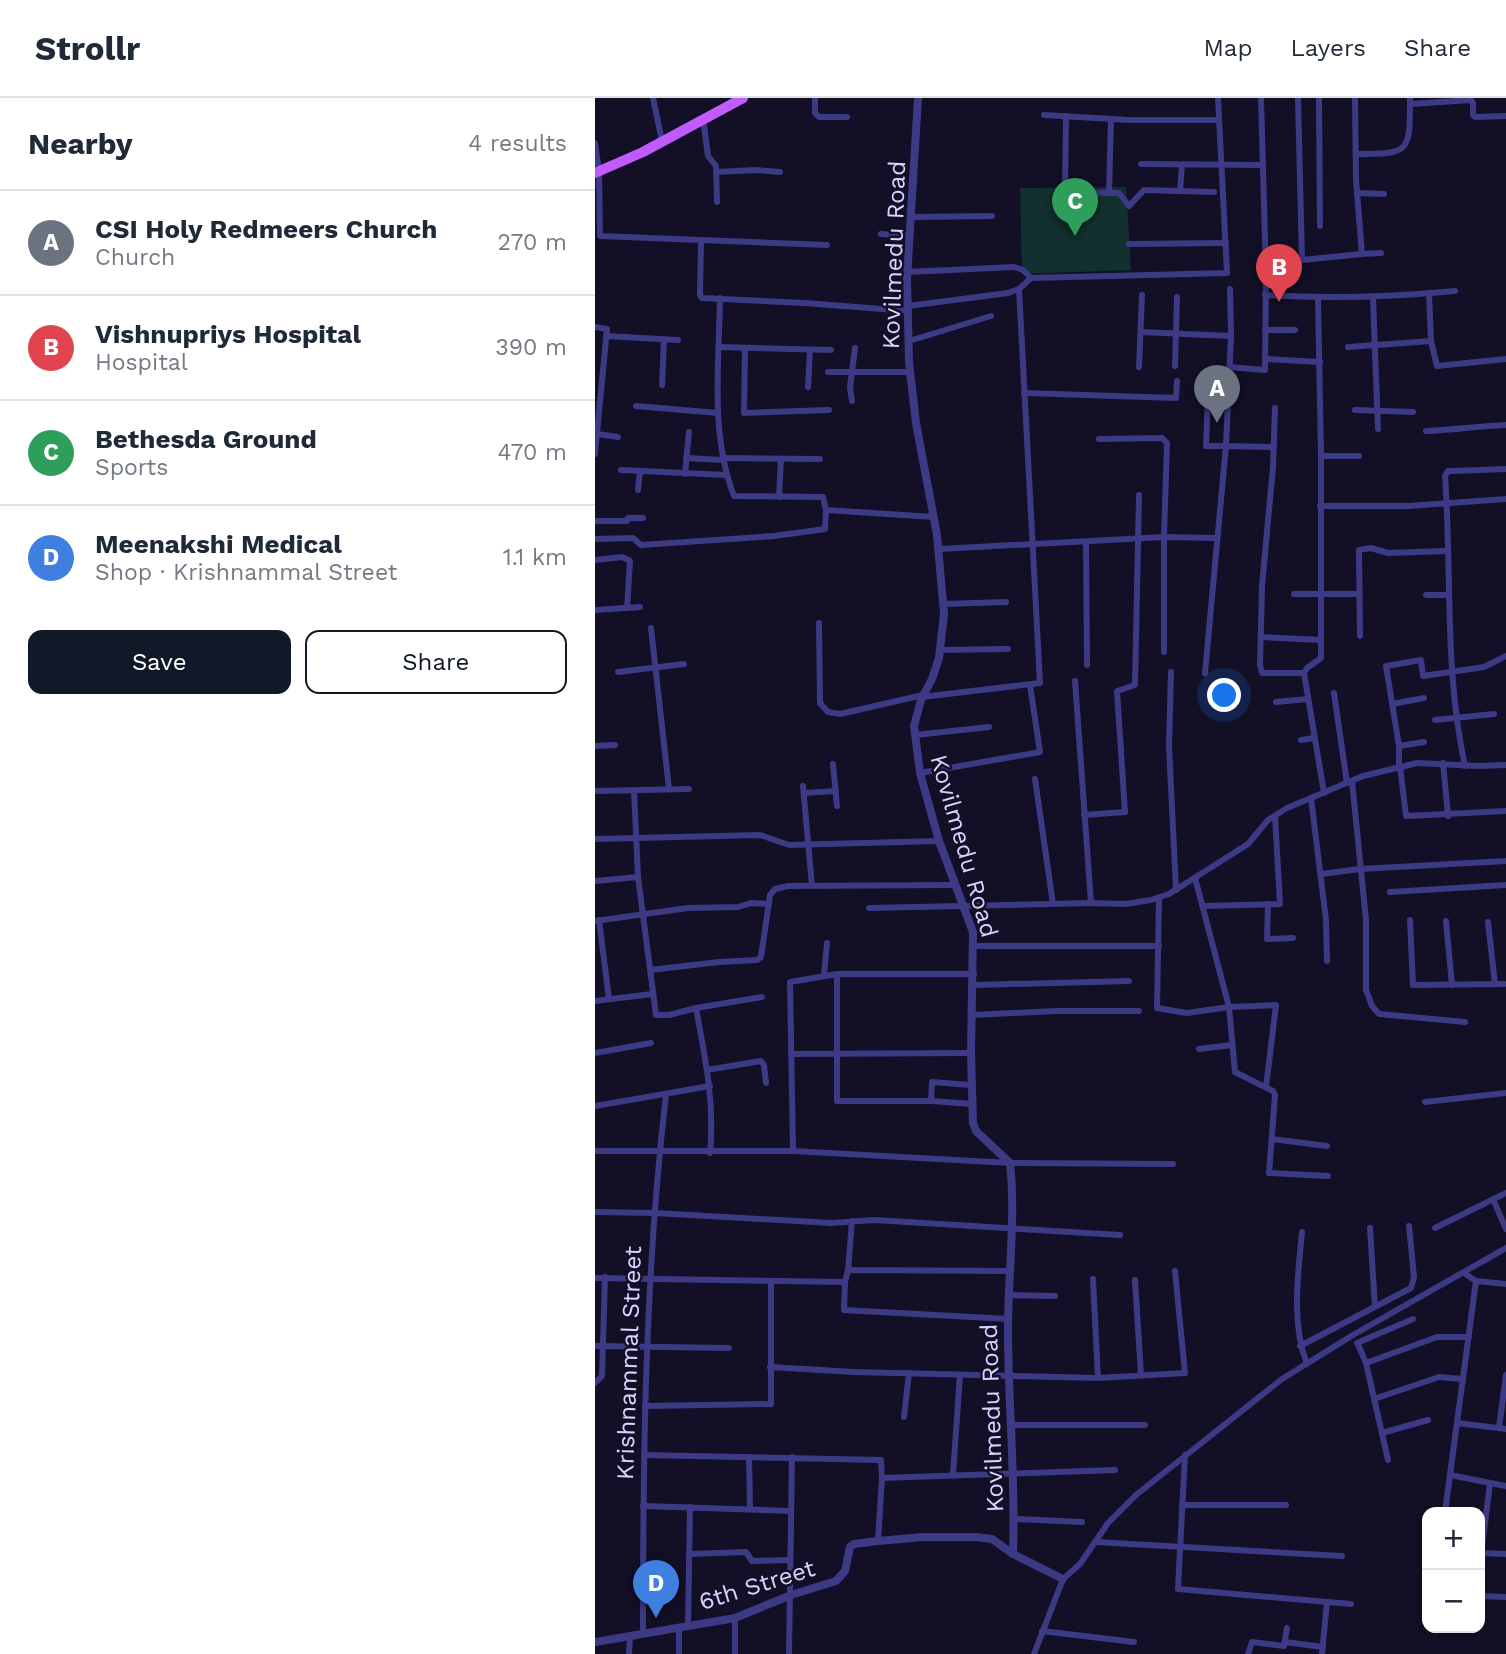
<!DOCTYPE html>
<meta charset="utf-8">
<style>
:root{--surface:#fff;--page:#f2f2f3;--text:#1f2937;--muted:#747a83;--line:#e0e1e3;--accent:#111827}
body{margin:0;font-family:"Work Sans",sans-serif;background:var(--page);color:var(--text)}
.controls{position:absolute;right:21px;bottom:21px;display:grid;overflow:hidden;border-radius:14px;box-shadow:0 4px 10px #0003}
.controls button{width:63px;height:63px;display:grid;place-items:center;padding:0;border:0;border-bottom:2px solid var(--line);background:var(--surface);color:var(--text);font:35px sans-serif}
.you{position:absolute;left:630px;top:598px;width:24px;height:24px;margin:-18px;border:5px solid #fff;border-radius:50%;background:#1a73e8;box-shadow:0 0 0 10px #1a73e833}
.badge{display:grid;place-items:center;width:46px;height:46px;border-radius:50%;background:var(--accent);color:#fff;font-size:23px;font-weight:700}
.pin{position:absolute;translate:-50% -58px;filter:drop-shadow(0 2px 4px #0008)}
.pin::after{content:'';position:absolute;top:37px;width:24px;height:21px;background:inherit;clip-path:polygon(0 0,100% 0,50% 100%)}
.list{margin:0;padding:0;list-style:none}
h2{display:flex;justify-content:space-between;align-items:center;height:91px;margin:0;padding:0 28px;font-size:30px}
h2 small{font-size:23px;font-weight:400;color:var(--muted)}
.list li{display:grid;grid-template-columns:46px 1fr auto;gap:21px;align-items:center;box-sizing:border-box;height:105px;padding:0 28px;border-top:2px solid var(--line)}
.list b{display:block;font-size:26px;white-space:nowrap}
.list p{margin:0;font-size:23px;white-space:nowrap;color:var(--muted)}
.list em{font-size:23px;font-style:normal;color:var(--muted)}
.actions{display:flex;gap:14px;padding:21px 28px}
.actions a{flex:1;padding:16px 0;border:2px solid var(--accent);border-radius:14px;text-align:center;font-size:24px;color:var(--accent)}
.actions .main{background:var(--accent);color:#fff}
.map{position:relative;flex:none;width:911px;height:1556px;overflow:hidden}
header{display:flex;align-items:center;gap:42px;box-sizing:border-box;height:98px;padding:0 35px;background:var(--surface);border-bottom:2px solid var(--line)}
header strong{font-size:33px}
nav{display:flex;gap:38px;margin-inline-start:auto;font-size:24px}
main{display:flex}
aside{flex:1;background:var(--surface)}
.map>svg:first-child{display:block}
.green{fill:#12302f}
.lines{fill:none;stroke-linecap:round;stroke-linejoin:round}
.minor{stroke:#3d3a85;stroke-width:6}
.tertiary{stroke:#3d3a85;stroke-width:8}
.primary{stroke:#c25bff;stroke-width:10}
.labels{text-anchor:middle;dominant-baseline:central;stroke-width:5;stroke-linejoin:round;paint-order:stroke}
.street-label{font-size:24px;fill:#d9d4ff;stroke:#130f26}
</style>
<header>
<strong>Strollr</strong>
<nav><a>Map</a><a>Layers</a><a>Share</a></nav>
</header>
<main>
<aside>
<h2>Nearby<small>4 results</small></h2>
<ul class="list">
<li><span class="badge" style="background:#6b7280">A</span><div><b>CSI Holy Redmeers Church</b><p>Church</p></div><em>270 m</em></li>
<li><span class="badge" style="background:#e0444e">B</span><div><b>Vishnupriys Hospital</b><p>Hospital</p></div><em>390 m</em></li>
<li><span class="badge" style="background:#2e9e5b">C</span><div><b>Bethesda Ground</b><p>Sports</p></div><em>470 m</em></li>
<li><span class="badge" style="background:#3f7fe0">D</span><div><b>Meenakshi Medical</b><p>Shop · Krishnammal Street</p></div><em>1.1 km</em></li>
</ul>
<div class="actions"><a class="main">Save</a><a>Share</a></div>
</aside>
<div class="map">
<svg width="911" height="1556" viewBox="0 0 911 1556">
<rect width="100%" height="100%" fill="#130f26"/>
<polygon class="green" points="531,89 536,172 427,176 425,90"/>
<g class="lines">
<g class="minor">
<polyline points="58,0 67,43"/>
<polyline points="220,0 220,15 224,19 252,19"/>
<polyline points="703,0 707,162 767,156"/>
<polyline points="724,0 725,128"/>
<polyline points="760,0 761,82 767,156 786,155"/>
<polyline points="815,6 876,2 878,5 878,17 880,19 911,18"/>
<polyline points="449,17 534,22 624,22"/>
<polyline points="471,18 470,94 524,95 534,108 549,92 619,94"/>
<polyline points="108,20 113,58 121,68 122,104"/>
<polyline points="0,45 4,73 5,138 232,147"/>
<path d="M761 56C815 56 815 55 815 0"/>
<polyline points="546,66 667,67"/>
<polyline points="121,74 160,72 185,74"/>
<polyline points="585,93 587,67"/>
<polyline points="514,95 516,21"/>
<polyline points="762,95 789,96"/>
<polyline points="316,119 397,118"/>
<polyline points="286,136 314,138"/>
<polyline points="106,143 105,197 107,200 210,205 313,213"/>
<polyline points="534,146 631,145"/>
<polyline points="312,174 419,169 428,172 436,180"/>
<polyline points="834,195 836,243"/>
<path d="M670 197C734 201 796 199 860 193"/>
<path d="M125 200C124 266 115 336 139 398L228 399 231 412 339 419"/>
<polyline points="778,200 783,331"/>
<polyline points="723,201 726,358 726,560 712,570 709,575 729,695"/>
<polyline points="313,208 413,195 424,191"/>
<polyline points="0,229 12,231 0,356"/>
<polyline points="670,232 700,232"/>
<polyline points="546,234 636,238"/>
<polyline points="11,238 83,242"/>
<polyline points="314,243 396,218"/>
<polyline points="125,249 236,252"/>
<polyline points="753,249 836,243 842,268 911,261"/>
<polyline points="150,250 149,315 234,312"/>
<polyline points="671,261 725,264"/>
<polyline points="580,268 582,199"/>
<polyline points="544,269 547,197"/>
<polyline points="634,269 670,272 671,178 666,0"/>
<polyline points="233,274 316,274"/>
<polyline points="67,287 69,242"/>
<polyline points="213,289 215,252"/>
<polyline points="429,295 581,300 582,283"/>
<polyline points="632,300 613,299 611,348 631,348 636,238 635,191"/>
<polyline points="257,303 255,289 260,250"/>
<polyline points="41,308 123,315"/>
<polyline points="680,310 678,369 667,488 665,567 667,575 709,575"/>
<polyline points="760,312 818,314"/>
<path d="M831 333C858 332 884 328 911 327"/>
<polyline points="2,336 23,339"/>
<polyline points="504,341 567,340 572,345 569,439 569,554"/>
<polyline points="726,358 764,358"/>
<polyline points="91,360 128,362"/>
<polyline points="128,360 225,361"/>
<polyline points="26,372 131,377"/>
<polyline points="90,376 94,334"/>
<polyline points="43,392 45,373"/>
<polyline points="184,399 186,361"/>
<polyline points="725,408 813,408 911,401"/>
<polyline points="0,423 32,423 33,420 48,420"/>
<polyline points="0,441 38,440 46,447 179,438 230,431 231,412"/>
<polyline points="491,445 492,567"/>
<polyline points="344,451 569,439 620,440"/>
<polyline points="0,462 27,459 35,463 32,510"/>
<polyline points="699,496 763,496"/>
<polyline points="831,497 853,497"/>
<polyline points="349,506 411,504"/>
<polyline points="0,512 45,509"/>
<polyline points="224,525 225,605 233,614 245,616 328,597"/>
<polyline points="56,530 74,691"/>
<polyline points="765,538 764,452 776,450 793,455 852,453"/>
<polyline points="666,539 726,542"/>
<polyline points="345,552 413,551"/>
<polyline points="23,574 89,566"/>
<polyline points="576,574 574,648 581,792"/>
<polyline points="610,575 631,348 679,349"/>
<polyline points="480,583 496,805"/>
<polyline points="739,595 752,685"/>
<polyline points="327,599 445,585 424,191 436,180 632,175 623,0"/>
<polyline points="681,604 713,601"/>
<polyline points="797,606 829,600"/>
<polyline points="840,622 899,616"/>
<polyline points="320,637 394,629"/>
<polyline points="706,642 719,640"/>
<polyline points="0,648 20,647"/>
<polyline points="804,648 829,644"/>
<polyline points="848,665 853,718"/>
<polyline points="238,666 242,708"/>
<polyline points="805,668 811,718 911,713"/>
<path d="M870 668C849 572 857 475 850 378L853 373H857L911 371"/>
<polyline points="804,669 804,648 791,568 826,562 828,578 889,569 911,558"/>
<polyline points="325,675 445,654 435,587"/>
<polyline points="440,681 458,806"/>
<polyline points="757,683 771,822 771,892 777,908 784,916 870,924"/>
<polyline points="208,688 217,788"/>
<polyline points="39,692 43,779 61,917 74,917 101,910 167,899"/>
<polyline points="0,693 94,691"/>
<polyline points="209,695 241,693"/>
<polyline points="716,700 731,822 732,863"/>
<polyline points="489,717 530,714 522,593 540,587 544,397"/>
<polyline points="0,741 165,737 194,747 344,743"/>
<polyline points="726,776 765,771 911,763"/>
<polyline points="600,780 634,909 640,974 678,993 680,997 674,1075 733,1078"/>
<polyline points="0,783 43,779"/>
<polyline points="795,794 911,787"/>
<polyline points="564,799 562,910 592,915 634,909 681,907 671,989"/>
<polyline points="673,806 672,841 698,840"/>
<polyline points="609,808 685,806 680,718"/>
<polyline points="274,810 496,805 530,806 556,802 574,796 653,746 673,722 692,710 768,678 822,665 883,668 911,667"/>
<polyline points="4,822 14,901"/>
<polyline points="815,822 818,887 911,886"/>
<polyline points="0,823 93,810 143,809 156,805 174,806"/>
<polyline points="851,823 857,887"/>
<polyline points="893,824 900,886"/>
<polyline points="379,848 564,848"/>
<polyline points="55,872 124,864 162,862 166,859 175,797 180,791 193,788 359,787"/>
<polyline points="242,876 242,1003 336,1003 378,1006"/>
<polyline points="229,878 232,845"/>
<polyline points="378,887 534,883"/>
<polyline points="0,903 57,896"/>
<path d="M101 910C110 959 120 1005 115 1055"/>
<polyline points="377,917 460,913 544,913"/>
<polyline points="604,951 637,947"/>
<polyline points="0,955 56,945"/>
<polyline points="196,956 376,955"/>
<polyline points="112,972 166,963 169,967 171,985"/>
<polyline points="336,1003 337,984 376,987"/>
<polyline points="830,1004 911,995"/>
<polyline points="0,1008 115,988"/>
<polyline points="677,1041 732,1048"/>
<polyline points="0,1053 198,1053 415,1065 578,1066"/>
<polyline points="198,1053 195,884 242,876 379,876"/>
<polyline points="898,1101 911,1131"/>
<polyline points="0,1114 60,1115 236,1125 279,1122 525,1137"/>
<polyline points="775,1130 780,1209"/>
<polyline points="840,1130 911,1095"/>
<path d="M707 1134C703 1176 696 1226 712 1266"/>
<polyline points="253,1172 257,1123"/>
<polyline points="869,1175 881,1183 911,1186"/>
<polyline points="0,1180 250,1184 253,1172 416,1173"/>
<polyline points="498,1181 503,1280"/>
<polyline points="540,1182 546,1277"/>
<polyline points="250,1184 249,1212 413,1221"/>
<polyline points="415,1197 460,1198"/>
<polyline points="762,1245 818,1221"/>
<polyline points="763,1246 771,1265 793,1362"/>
<polyline points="0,1248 134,1250"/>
<polyline points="705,1248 816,1190 819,1179 814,1128"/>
<polyline points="771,1265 842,1239 874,1239"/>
<polyline points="175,1269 259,1274 503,1280 590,1275 580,1173"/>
<polyline points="0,1285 7,1278 10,1179"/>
<polyline points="779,1301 844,1279 868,1281"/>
<polyline points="50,1308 176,1306 176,1183"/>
<polyline points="309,1319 314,1275"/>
<polyline points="862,1325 911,1331"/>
<polyline points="417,1327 550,1327"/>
<polyline points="904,1330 911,1277"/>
<polyline points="787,1335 833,1322"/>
<polyline points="49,1357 286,1362 287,1380 520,1372"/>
<polyline points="590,1357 583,1491 756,1506"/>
<polyline points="154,1359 155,1410"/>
<polyline points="358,1376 365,1277"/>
<polyline points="855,1377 911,1388"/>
<polyline points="587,1407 691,1407"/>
<polyline points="48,1408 195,1413"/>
<polyline points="850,1414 881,1183"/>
<polyline points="420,1421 487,1424"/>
<polyline points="283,1443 287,1380"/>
<polyline points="500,1444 747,1458"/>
<polyline points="886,1455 911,1456"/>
<polyline points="95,1456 151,1454 157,1463 194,1462"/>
<polyline points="885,1466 895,1385"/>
<polyline points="885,1498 911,1499"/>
<polyline points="140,1520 140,1556"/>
<polyline points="93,1528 95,1409"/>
<polyline points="84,1529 84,1556"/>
<polyline points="447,1533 539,1544"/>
<path d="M48 1535C48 1355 50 1175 71 997"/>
<polyline points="690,1544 728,1549"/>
<polyline points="34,1556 35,1537"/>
<polyline points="194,1556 197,1359"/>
<polyline points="439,1556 468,1481 485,1466 513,1425 541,1397 687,1281 758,1237 911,1150"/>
<polyline points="653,1556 657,1544 689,1548 692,1530"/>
<polyline points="727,1556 732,1504"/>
</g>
<g class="tertiary">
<path d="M323 0 312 180 314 264 321 325 342 437 349 516 344 560 337 581 326 602 319 628 325 675 344 743 378 834 376 955 378 1025 381 1033 415 1065C421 1120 413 1175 413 1231 413 1306 421 1381 418 1456"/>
<polyline points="0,1544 140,1520 196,1497 241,1483 250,1473 255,1449 259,1446 283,1443 328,1439 381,1439 397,1441 418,1456 468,1481"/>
</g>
<polyline class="primary" points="0,75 48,54 148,0"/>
</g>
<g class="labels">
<g class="street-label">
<text transform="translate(299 157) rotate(-88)">Kovilmedu Road</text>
<text transform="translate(369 748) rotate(74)">Kovilmedu Road</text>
<text transform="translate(34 1265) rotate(-88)">Krishnammal Street</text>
<text transform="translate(397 1320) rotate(-92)">Kovilmedu Road</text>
<text transform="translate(162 1487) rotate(-17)">6th Street</text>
</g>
</g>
</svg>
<div class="controls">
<button>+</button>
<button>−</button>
</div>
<div class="you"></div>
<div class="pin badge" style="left:622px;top:325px;background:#6b7280">A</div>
<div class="pin badge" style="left:684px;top:204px;background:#e0444e">B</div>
<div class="pin badge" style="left:480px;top:138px;background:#2e9e5b">C</div>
<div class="pin badge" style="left:61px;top:1520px;background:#3f7fe0">D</div>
</div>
</main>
